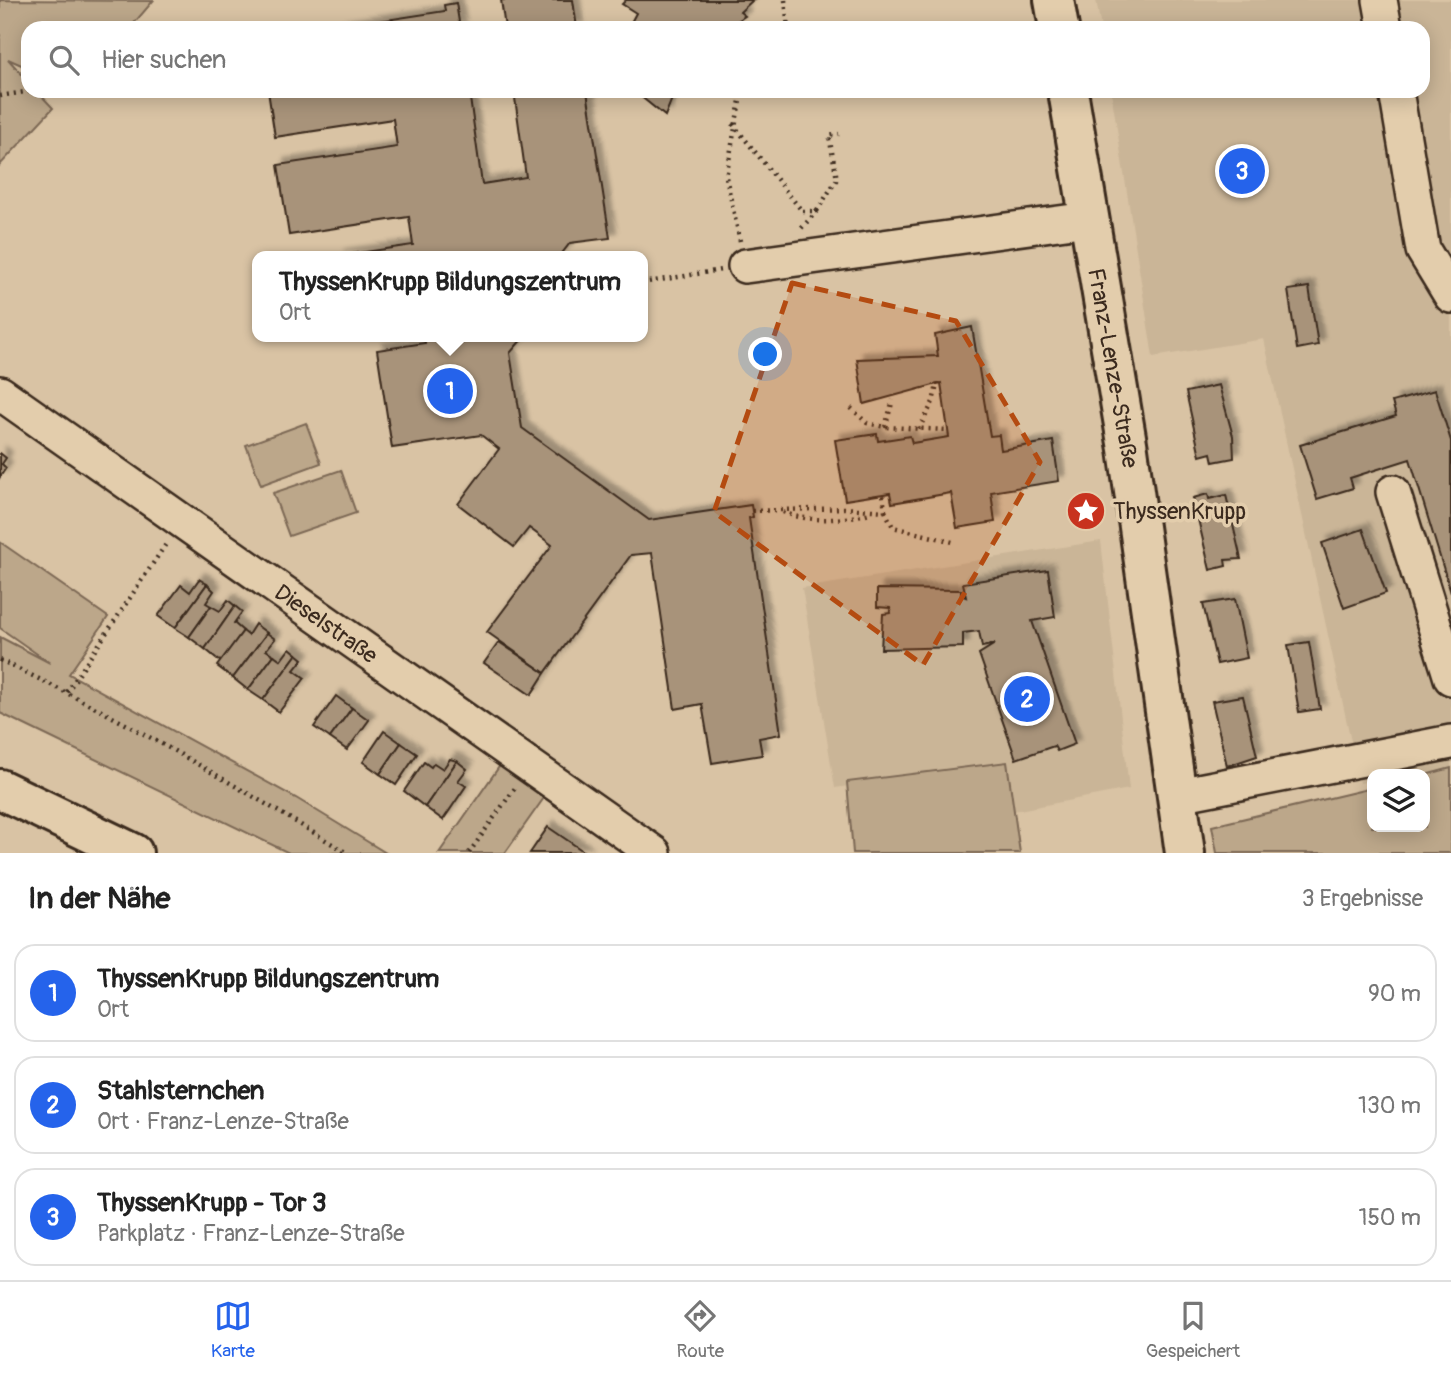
<!DOCTYPE html>
<html lang="de">
<meta charset="utf-8">
<style>
:root{--surface:#fff;--page:#f6f6f6;--text:#222;--muted:#767676;--line:#e0e0e0;--accent:#2563eb}
body{margin:0;font-family:Pangolin,sans-serif;background:var(--page);color:var(--text)}
.controls{position:absolute;right:21px;bottom:21px;display:grid;overflow:hidden;border-radius:14px;box-shadow:0 4px 18px #0003}
.controls button{width:63px;height:63px;display:grid;place-items:center;padding:0;border:0;border-bottom:2px solid var(--line);background:var(--surface);color:var(--text);font:35px sans-serif}
.you{position:absolute;left:766px;top:355px;width:24px;height:24px;margin:-18px;border:5px solid #fff;border-radius:50%;background:#1a73e8;box-shadow:0 0 0 10px #1a73e833}
.badge{display:grid;place-items:center;width:46px;height:46px;border-radius:50%;background:var(--accent);color:#fff;font-size:23px;font-weight:700}
.pin{position:absolute;translate:-50% -50%;border:4px solid #fff;box-shadow:0 2px 7px #0006}
.popup{position:absolute;left:252px;top:251px;width:396px;height:91px;box-sizing:border-box;display:grid;place-content:center;border-radius:14px;background:var(--surface);filter:drop-shadow(0 2px 5px #0005);font-size:23px;white-space:nowrap;color:var(--muted)}
.popup b{font-size:26px;color:var(--text)}
.popup::after{content:'';position:absolute;left:50%;top:100%;margin-left:-14px;border:14px solid transparent;border-top-color:var(--surface)}
.list{margin:0;padding:0;list-style:none}
h2{display:flex;justify-content:space-between;align-items:center;height:91px;margin:0;padding:0 28px;font-size:30px}
h2 small{font-size:23px;font-weight:400;color:var(--muted)}
.list li{display:grid;grid-template-columns:46px 1fr auto;gap:21px;align-items:center;box-sizing:border-box;height:98px;margin:0 14px 14px;padding:0 14px;border:2px solid var(--line);border-radius:21px}
.list b{display:block;font-size:26px;white-space:nowrap}
.list p{margin:0;font-size:23px;white-space:nowrap;color:var(--muted)}
.list em{font-size:23px;font-style:normal;color:var(--muted)}
.icon{flex:none;width:38px;height:38px;fill:none;stroke:currentColor;stroke-width:2;stroke-linecap:round;stroke-linejoin:round}
.map{position:relative;flex:none;width:1451px;height:853px;overflow:hidden}
.search{position:absolute;background:var(--surface);box-shadow:0 4px 18px #0003;left:21px;right:21px;top:21px;height:77px;display:flex;align-items:center;gap:18px;box-sizing:border-box;padding:0 24px;border-radius:21px;color:var(--muted);font-size:26px}
.sheet{height:427px;background:var(--surface)}
nav{display:flex;justify-content:space-around;align-items:center;box-sizing:border-box;height:98px;border-top:2px solid var(--line);background:var(--surface);font-size:19px;color:var(--muted)}
nav a{display:grid;justify-items:center;gap:4px}
nav .on{color:var(--accent)}
.map>svg:first-child{display:block}
.built{fill:#cab597}
.green{fill:#bca78a;stroke:#7c6854;stroke-width:2}
.building{fill:#a8937a;stroke:#3b2a1e;stroke-width:2;filter:url(#shadow)}
.lines{fill:none;stroke-linecap:round;stroke-linejoin:round}
.minor-casing{stroke:#3b2a1e;stroke-width:38}
.major-casing{stroke:#3b2a1e;stroke-width:44}
.highway-casing{stroke:#3b2a1e;stroke-width:44}
.path{stroke:#3b2a1e;stroke-width:4.5;stroke-dasharray:2 5;stroke-linecap:butt}
.minor{stroke:#e3cdac;stroke-width:33}
.major{stroke:#e3cdac;stroke-width:38}
.highway{stroke:#e3cdac;stroke-width:38}
.marked{fill:#b44b11;fill-opacity:0.2;stroke:#b44b11;stroke-width:5;stroke-dasharray:14 9;stroke-linejoin:round}
.labels{text-anchor:middle;dominant-baseline:central;stroke-width:7;stroke-linejoin:round;paint-order:stroke}
.street-label{font-size:23px;fill:#3b2a1e;stroke:#e3cdac}
.poi-label{font-size:23px;fill:#3b2a1e;stroke:#e3cdac;text-anchor:start}
</style>
<div class="map">
<svg width="1451" height="853" viewBox="0 0 1451 853">
<defs>
<filter id="shadow"><feDropShadow dx="6" dy="-6" stdDeviation="2" flood-color="#0004"/></filter>
</defs>
<rect width="100%" height="100%" fill="#d9c3a4"/>
<filter id="ink" filterUnits="userSpaceOnUse"><feTurbulence type="fractalNoise" baseFrequency=".0143" numOctaves="2"/><feDisplacementMap in="SourceGraphic" scale="14" xChannelSelector="R" yChannelSelector="G"/><feConvolveMatrix kernelMatrix="1 2 1 2 8 2 1 2 1" color-interpolation-filters="sRGB"/></filter>
<g filter="url(#ink)">
<g class="built">
<polygon points="1096,0 1451,0 1451,770 1423,774 1372,774 1372,781 1360,783 1264,339 1153,357 1111,91 1423,91 1423,28 1101,28"/>
<polygon points="1101,541 1129,789 1014,811 1007,762 835,788 802,588"/>
</g>
<g class="green">
<polygon points="0,0 153,1 130,28 28,28 28,68 8,59 28,81 28,91 37,91 53,108 0,165"/>
<polygon points="306,423 321,463 261,485 246,445"/>
<polygon points="341,470 356,513 289,536 273,493"/>
<polygon points="0,542 108,617 69,674 296,798 386,853 289,853 0,713 0,637 50,663 0,628"/>
<polygon points="1007,762 1020,853 853,853 847,782"/>
<polygon points="501,764 546,795 505,853 439,853"/>
<polygon points="1451,768 1451,853 1217,853 1212,826 1372,788 1372,827 1425,827 1425,775"/>
</g>
<g class="building">
<polygon points="501,0 573,0 577,28 505,28"/>
<polygon points="626,0 753,0 740,12 745,16 727,28 628,28 636,13 622,4"/>
<polygon points="456,3 460,28 334,28 445,11 444,5"/>
<polygon points="268,91 469,91 482,184 526,177 514,91 587,91 610,238 570,243 560,256 338,256 413,245 409,217 289,235 278,165 397,147 393,119 275,137"/>
<polygon points="634,91 675,91 665,116"/>
<polygon points="1309,287 1318,345 1297,349 1288,290"/>
<polygon points="972,327 990,436 999,435 1001,450 1053,441 1059,481 991,492 995,522 957,528 951,493 892,503 890,493 845,500 835,440 877,434 878,441 910,436 912,443 949,437 941,383 864,404 857,359 938,356 935,335"/>
<polygon points="424,337 524,337 510,353 522,428 649,520 751,505 753,517 749,518 781,734 759,738 762,755 712,763 702,704 675,709 652,553 631,555 545,673 487,632 552,545 529,528 514,547 458,504 499,449 481,435 392,448 377,350 425,343"/>
<polygon points="1219,385 1233,436 1234,458 1213,462 1211,453 1200,456 1186,392"/>
<polygon points="1435,390 1451,441 1451,593 1410,459 1350,478 1353,488 1317,499 1300,445 1396,416 1392,402"/>
<polygon points="0,453 6,458 2,464 6,468 0,477"/>
<polygon points="1208,494 1209,499 1226,495 1241,559 1225,560 1226,566 1210,570 1193,498"/>
<polygon points="1363,529 1386,593 1344,608 1322,543"/>
<polygon points="1048,570 1055,617 1032,621 1075,744 1057,751 1054,746 1016,759 979,654 995,644 982,647 979,631 963,633 963,647 881,649 883,614 891,613 890,608 877,607 877,589 961,590 961,595 966,597 963,583"/>
<polygon points="199,579 207,584 175,628 158,616 181,585 190,592"/>
<polygon points="207,584 214,591 206,603 211,606 189,637 175,628"/>
<polygon points="1235,599 1247,658 1217,664 1203,604"/>
<polygon points="228,600 235,606 205,649 189,637 211,606 220,611"/>
<polygon points="235,606 242,612 234,623 243,631 221,662 205,649"/>
<polygon points="255,624 267,633 233,678 217,666 243,631 248,635"/>
<polygon points="267,633 275,639 266,650 274,655 248,690 233,678"/>
<polygon points="499,642 545,673 531,695 484,663"/>
<polygon points="1309,642 1320,709 1299,712 1288,645"/>
<polygon points="290,648 297,654 263,700 248,690 274,655 281,660"/>
<polygon points="297,654 303,659 294,670 305,678 279,712 263,700"/>
<polygon points="336,696 352,708 330,738 314,727"/>
<polygon points="1243,696 1257,756 1227,766 1212,701"/>
<polygon points="352,708 369,720 347,750 330,738"/>
<polygon points="384,731 401,743 380,774 363,762"/>
<polygon points="401,743 417,754 396,785 380,774"/>
<polygon points="450,759 457,761 425,807 404,791 424,762 431,767 434,763 443,769"/>
<polygon points="457,761 467,769 458,781 466,786 443,820 425,807"/>
<polygon points="548,827 586,853 530,853"/>
</g>
<g class="lines">
<g class="minor-casing">
<g id="minor">
<polyline points="1380,0 1385,28"/>
<polyline points="1396,91 1423,250 1451,296"/>
<polyline points="745,266 1088,219"/>
<polyline points="0,393 654,853"/>
<polyline points="1393,492 1451,678"/>
<polyline points="1178,795 1451,742"/>
</g>
</g>
<g class="major-casing">
<g id="major">
<polyline points="1054,0 1059,28"/>
<polyline points="1068,91 1128,449 1185,853"/>
</g>
</g>
<g class="highway-casing">
<polyline id="highway" points="0,789 133,853"/>
</g>
<g class="path">
<polyline points="785,0 788,28"/>
<polyline points="0,96 31,91"/>
<polyline points="733,124 802,211 817,211 799,231"/>
<polyline points="817,211 837,179 829,136 839,134"/>
<polyline points="740,241 726,177 741,95"/>
<polyline points="642,283 721,270"/>
<polyline points="851,408 867,423 885,427 948,430"/>
<polyline points="885,427 893,400"/>
<polyline points="919,429 933,402 937,385"/>
<polyline points="752,511 844,508 885,511 883,494"/>
<polyline points="885,511 893,527 953,542"/>
<path d="M783 512C808 523 844 520 870 513"/>
<path d="M0 660C120 717 234 784 347 853"/>
<polyline points="67,692 168,541"/>
<polyline points="469,853 515,788"/>
</g>
<use href="#minor" class="minor"/>
<use href="#major" class="major"/>
<use href="#highway" class="highway"/>
</g>
</g>
<path class="marked" d="M792 283 956 321 1040 462 923 665 714 512Z"/>
<defs>
<g id="sight-disc" transform="scale(2.0125)"><circle r="9.5" fill="#c8321e" stroke="#e3cdac"/><path d="M0-6L1.8-2.2L6-1.7L2.9 1.2L3.7 5.4L0 3.3L-3.7 5.4L-2.9 1.2L-6-1.7L-1.8-2.2Z" fill="#fff"/></g>
</defs>
<g fill-rule="evenodd">
<use href="#sight-disc" x="1086" y="511"/>
</g>
<g class="labels">
<g class="street-label">
<text transform="translate(1113 368) rotate(80)">Franz-Lenze-Straße</text>
<text transform="translate(326 624) rotate(35)">Dieselstraße</text>
</g>
<g class="poi-label">
<text x="1113" y="511">ThyssenKrupp</text>
</g>
</g>
</svg>
<div class="controls">
<button><svg class="icon" aria-label="layers" viewBox="0 0 24 24"><path d="M12 4l9 5-9 5-9-5zM3 14l9 5 9-5"/></svg></button>
</div>
<div class="you"></div>
<div class="pin badge" style="left:450px;top:391px">1</div>
<div class="popup"><b>ThyssenKrupp Bildungszentrum</b>Ort</div>
<div class="pin badge" style="left:1027px;top:699px">2</div>
<div class="pin badge" style="left:1242px;top:171px">3</div>
<div class="search"><svg class="icon" aria-label="search" viewBox="0 0 24 24"><circle cx="10" cy="10" r="6"/><path d="M15 15l6 6"/></svg>Hier suchen</div>
</div>
<section class="sheet">
<h2>In der Nähe<small>3 Ergebnisse</small></h2>
<ul class="list">
<li><span class="badge">1</span><div><b>ThyssenKrupp Bildungszentrum</b><p>Ort</p></div><em>90 m</em></li>
<li><span class="badge">2</span><div><b>Stahlsternchen</b><p>Ort · Franz-Lenze-Straße</p></div><em>130 m</em></li>
<li><span class="badge">3</span><div><b>ThyssenKrupp - Tor 3</b><p>Parkplatz · Franz-Lenze-Straße</p></div><em>150 m</em></li>
</ul>
</section>
<nav>
<a class="on"><svg class="icon" aria-label="map" viewBox="0 0 24 24"><path d="M3 6l6-2 6 2 6-2v14l-6 2-6-2-6 2zM9 4v14M15 6v14"/></svg>Karte</a>
<a><svg class="icon" aria-label="directions" viewBox="0 0 24 24"><path d="M12 3l9 9-9 9-9-9zM9 14v-3h6M13 9l2 2-2 2"/></svg>Route</a>
<a><svg class="icon" aria-label="saved" viewBox="0 0 24 24"><path d="M7 4h10v16l-5-4-5 4z"/></svg>Gespeichert</a>
</nav>
